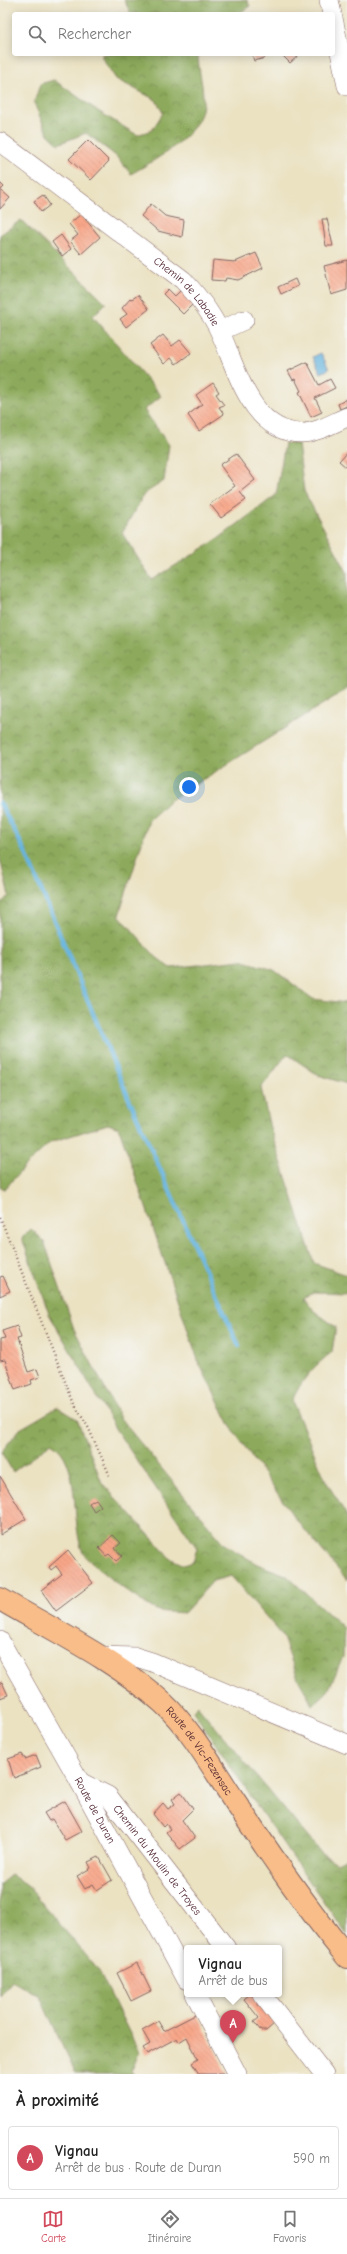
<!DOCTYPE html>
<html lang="fr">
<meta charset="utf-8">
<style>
:root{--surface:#fff;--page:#f2f2f2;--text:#222;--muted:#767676;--line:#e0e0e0;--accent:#d1495b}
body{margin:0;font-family:"Comic Neue",sans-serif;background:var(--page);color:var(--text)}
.you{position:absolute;left:189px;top:787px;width:14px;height:14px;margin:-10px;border:3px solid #fff;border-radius:50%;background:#1a73e8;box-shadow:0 0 0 6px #1a73e833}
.badge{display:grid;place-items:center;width:26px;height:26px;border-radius:50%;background:var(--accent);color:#fff;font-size:13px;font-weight:700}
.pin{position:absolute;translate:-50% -33px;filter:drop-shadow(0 1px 2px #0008)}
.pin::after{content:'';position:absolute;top:21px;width:14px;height:12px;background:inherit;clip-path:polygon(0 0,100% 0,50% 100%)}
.popup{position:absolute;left:184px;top:1945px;width:98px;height:52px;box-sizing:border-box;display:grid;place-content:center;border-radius:4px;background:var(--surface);filter:drop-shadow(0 1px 3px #0005);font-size:13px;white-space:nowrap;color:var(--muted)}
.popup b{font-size:15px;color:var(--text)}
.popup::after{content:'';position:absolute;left:50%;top:100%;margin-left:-8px;border:8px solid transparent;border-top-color:var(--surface)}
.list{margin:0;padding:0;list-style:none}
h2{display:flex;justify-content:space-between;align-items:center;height:52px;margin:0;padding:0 16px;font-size:17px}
h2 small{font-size:13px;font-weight:400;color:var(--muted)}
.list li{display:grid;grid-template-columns:26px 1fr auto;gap:12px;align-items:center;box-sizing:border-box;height:64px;margin:0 8px 8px;padding:0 8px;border:1px solid var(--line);border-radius:4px}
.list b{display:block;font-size:15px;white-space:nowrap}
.list p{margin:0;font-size:13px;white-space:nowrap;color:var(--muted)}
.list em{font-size:13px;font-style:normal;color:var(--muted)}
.icon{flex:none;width:22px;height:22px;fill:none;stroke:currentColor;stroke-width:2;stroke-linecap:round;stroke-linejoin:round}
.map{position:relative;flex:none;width:347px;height:2074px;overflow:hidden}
.search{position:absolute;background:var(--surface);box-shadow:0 2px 10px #0003;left:12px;right:12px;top:12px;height:44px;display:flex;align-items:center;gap:10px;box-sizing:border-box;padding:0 14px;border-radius:4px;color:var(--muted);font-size:15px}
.sheet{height:124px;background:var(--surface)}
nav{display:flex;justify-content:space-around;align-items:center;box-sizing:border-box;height:56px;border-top:1px solid var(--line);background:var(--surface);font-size:11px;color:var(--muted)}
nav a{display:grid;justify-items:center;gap:2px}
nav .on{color:var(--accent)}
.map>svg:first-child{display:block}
.forest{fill:url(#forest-crowns);stroke:#6c6444}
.water{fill:#66b5e0;stroke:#586a86}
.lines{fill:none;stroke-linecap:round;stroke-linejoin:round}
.stream{stroke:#66b5e0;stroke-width:4.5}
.building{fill:url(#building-back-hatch)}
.minor-casing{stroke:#826360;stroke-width:20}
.major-casing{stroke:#826360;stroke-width:24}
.path{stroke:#826360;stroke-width:2.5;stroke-dasharray:1 3;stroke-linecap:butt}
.minor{stroke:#fff;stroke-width:19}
.major{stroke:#f8bd89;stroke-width:22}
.labels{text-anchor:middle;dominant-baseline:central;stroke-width:3;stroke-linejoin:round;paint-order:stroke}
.street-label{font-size:11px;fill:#4a1f2b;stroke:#f6f6f2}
</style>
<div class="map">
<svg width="347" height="2074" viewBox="0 0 347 2074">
<defs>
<pattern id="forest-crowns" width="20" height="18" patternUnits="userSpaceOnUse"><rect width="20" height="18" fill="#8daa5c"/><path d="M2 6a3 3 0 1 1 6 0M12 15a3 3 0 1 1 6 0" fill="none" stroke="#758a4c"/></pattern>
<pattern id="building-back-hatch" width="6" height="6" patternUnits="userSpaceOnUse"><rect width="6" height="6" fill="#f8a688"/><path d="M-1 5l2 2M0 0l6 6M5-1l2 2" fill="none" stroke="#d68e76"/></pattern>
</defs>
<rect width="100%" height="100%" fill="#f6f6f2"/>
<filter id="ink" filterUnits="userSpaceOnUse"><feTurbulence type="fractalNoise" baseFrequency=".025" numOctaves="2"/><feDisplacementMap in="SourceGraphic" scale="8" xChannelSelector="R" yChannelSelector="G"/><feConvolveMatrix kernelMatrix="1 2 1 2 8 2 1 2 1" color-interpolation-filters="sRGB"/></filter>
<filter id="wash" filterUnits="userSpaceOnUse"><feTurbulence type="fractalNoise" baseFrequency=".012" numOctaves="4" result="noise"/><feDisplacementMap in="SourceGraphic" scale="16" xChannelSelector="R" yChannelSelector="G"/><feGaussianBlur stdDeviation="0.9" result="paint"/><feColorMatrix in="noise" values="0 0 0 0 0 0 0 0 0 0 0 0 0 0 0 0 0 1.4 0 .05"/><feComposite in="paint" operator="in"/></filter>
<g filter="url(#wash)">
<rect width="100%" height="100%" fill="#ebe2c2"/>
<g class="forest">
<polygon points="124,0 247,0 250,6 238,14 131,14"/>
<path d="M102 54H198C198 70 204 87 203 103 202 135 155 160 131 174L116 156 86 133 58 144 47 133 34 103 40 84 54 80 98 111 137 135 152 130 163 113 156 100 116 79 102 58Z"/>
<path d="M21 220 106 303 93 316 161 396 144 410 169 445 164 481 144 494 122 533 152 580 218 539 276 495 285 443 298 444 304 491 347 572V689L169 801 149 820 119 915 156 957 171 968 241 960 274 970 313 999 347 1003V1084L318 1075 287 1054 261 1088 270 1128 314 1263 347 1275V1293L313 1292 303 1298 314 1311 336 1327 332 1352C314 1366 301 1380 292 1401L326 1481 347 1516V1580L294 1517 231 1427 199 1363 119 1128 108 1124 51 1142 25 1166 5 1189 0 1187V904L9 896 0 859V235Z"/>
<path d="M31 1229 44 1241 74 1329 120 1418 224 1544 257 1564 286 1575 344 1628 343 1657 328 1691 313 1705 298 1679 282 1635 231 1576 213 1581 184 1613C176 1612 165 1613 157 1610 146 1607 86 1562 83 1553 70 1523 82 1460 51 1443L13 1472 1 1452 20 1429 58 1407 77 1419 102 1483 170 1558 184 1565 193 1562 197 1548 116 1430 49 1314 22 1238Z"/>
<polygon points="197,1705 322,1854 337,1863 347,1858 347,1935 266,1819 193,1711"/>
<polygon points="11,1875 26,1884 99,1971 139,2052 131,2071 134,2074 75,2074 40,1997 12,1981 0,1996 0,1884"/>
</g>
<polygon class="water" points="321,353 329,369 321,373 313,357"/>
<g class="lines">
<polyline class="stream" points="0,803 24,849 129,1099 239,1346"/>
</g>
<g id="blocks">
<g class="building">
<polygon points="252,54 263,54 265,58 254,61"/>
<polygon points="281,54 300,54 290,63"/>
<polygon points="88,140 109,161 91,180 69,159"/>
<polygon points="0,183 4,187 1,190 10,198 0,209"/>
<polygon points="43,195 50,205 41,212 34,201"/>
<polygon points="151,204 165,216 184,220 182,237 158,231 141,216"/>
<polygon points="81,214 100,237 81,254 70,241 78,235 69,224"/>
<polygon points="322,219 327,219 333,246 326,246"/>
<polygon points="61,235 71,249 62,256 52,242"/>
<polygon points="256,253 263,268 238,280 226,278 225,281 211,280 213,260 235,262"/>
<polygon points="347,260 347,290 331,295 324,266"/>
<polygon points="295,279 298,286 281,294 278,287"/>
<polygon points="183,288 194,303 183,314 163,294 168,289 175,296"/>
<polygon points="138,295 149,309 126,327 120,319 127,314 122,308 131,298 132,299"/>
<polygon points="163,335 172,346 180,340 191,353 176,364 171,358 164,364 150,345"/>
<polygon points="307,362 319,385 330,379 335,388 315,398 322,412 311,417 299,392 301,391 295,379 293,380 288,371"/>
<polygon points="213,383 219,392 216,394 224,405 219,407 224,414 199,431 188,415 202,404 196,395"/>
<polygon points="347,399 347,406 340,409 338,404"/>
<polygon points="347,452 347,468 339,461"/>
<polygon points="236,454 255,480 240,492 246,500 221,518 210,504 235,486 220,465"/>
<polygon points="3,1276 10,1291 0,1296 0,1277"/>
<polygon points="17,1326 21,1338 17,1339 28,1372 37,1369 40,1377 31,1380 32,1384 15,1390 5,1360 0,1361 0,1340 5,1339 2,1331"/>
<polygon points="0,1476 26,1519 0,1535"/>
<polygon points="96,1499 101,1506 94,1511 89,1503"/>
<polygon points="113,1535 121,1543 115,1548 122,1556 116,1561 109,1554 106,1556 99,1548"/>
<polygon points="68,1550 93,1583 56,1611 41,1590 62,1574 56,1566 51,1570 49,1567"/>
<polygon points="2,1682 8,1695 0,1698 0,1683"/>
<polygon points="22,1754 25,1759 36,1755 41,1767 14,1778 8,1759"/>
<polygon points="181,1792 193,1809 182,1820 195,1838 180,1849 166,1832 170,1829 166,1824 163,1827 153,1814 163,1803 168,1809 175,1804 172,1799"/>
<polygon points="65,1801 82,1831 65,1840 52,1819 49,1821 44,1813"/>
<polygon points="99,1857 112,1880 97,1890 93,1884 85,1889 77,1876 91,1868 88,1862"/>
<polygon points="137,1963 151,1991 131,2001 117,1973"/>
<polygon points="250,1994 253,1994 275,2023 266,2031 261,2031 254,2022 259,2018 244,1999"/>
<polygon points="197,2014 227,2074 199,2074 192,2063 198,2059 187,2037 179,2042 177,2038 147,2054 143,2048 150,2044 142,2030 158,2021 164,2031"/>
</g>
</g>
</g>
<g filter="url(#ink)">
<use href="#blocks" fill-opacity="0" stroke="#826360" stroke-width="1"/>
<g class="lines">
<g class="minor-casing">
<g id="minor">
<polyline points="329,0 332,14"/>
<polyline points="333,18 347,86"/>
<path id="s1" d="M0 142 183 280C198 296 211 312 220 332 237 369 251 432 301 433 317 433 333 423 347 417"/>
<polyline points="220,331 244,320"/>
<path id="s2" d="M0 1641 80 1782 187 1980"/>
<polyline points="97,1656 136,1657 152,1662 347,1744"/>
<path id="s3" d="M80 1782 108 1796 226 1948"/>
<polyline points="195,1994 237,2074"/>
<polyline points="262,1994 324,2074"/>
</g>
</g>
<g class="major-casing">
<g id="major">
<path id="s4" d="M0 1599C53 1630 117 1661 163 1703 192 1730 212 1767 234 1800 270 1854 306 1907 347 1957"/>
</g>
</g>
<polyline class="path" points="0,1217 74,1404 88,1427 110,1476"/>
<use href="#minor" class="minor"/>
<use href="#major" class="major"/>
</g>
</g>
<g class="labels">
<g class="street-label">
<text stroke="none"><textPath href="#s1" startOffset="240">Chemin de Labadie</textPath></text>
<text stroke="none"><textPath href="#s4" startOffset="254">Route de Vic-Fezensac</textPath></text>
<text stroke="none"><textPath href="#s2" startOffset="194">Route de Duran</textPath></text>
<text stroke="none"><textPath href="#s3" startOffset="112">Chemin du Moulin de Troyes</textPath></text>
</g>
</g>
</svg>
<div class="you"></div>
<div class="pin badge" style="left:233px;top:2043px">A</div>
<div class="popup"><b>Vignau</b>Arrêt de bus</div>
<div class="search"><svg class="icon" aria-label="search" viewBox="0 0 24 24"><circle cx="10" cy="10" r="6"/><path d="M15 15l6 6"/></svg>Rechercher</div>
</div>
<section class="sheet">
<h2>À proximité<small></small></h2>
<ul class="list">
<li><span class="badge">A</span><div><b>Vignau</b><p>Arrêt de bus · Route de Duran</p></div><em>590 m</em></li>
</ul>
</section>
<nav>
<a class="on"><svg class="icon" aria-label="map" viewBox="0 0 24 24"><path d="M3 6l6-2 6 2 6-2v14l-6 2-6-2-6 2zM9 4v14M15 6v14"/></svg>Carte</a>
<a><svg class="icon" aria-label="directions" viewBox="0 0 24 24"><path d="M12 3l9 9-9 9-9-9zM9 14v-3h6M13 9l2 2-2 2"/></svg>Itinéraire</a>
<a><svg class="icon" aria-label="saved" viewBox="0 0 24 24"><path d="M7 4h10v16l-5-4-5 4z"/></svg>Favoris</a>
</nav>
